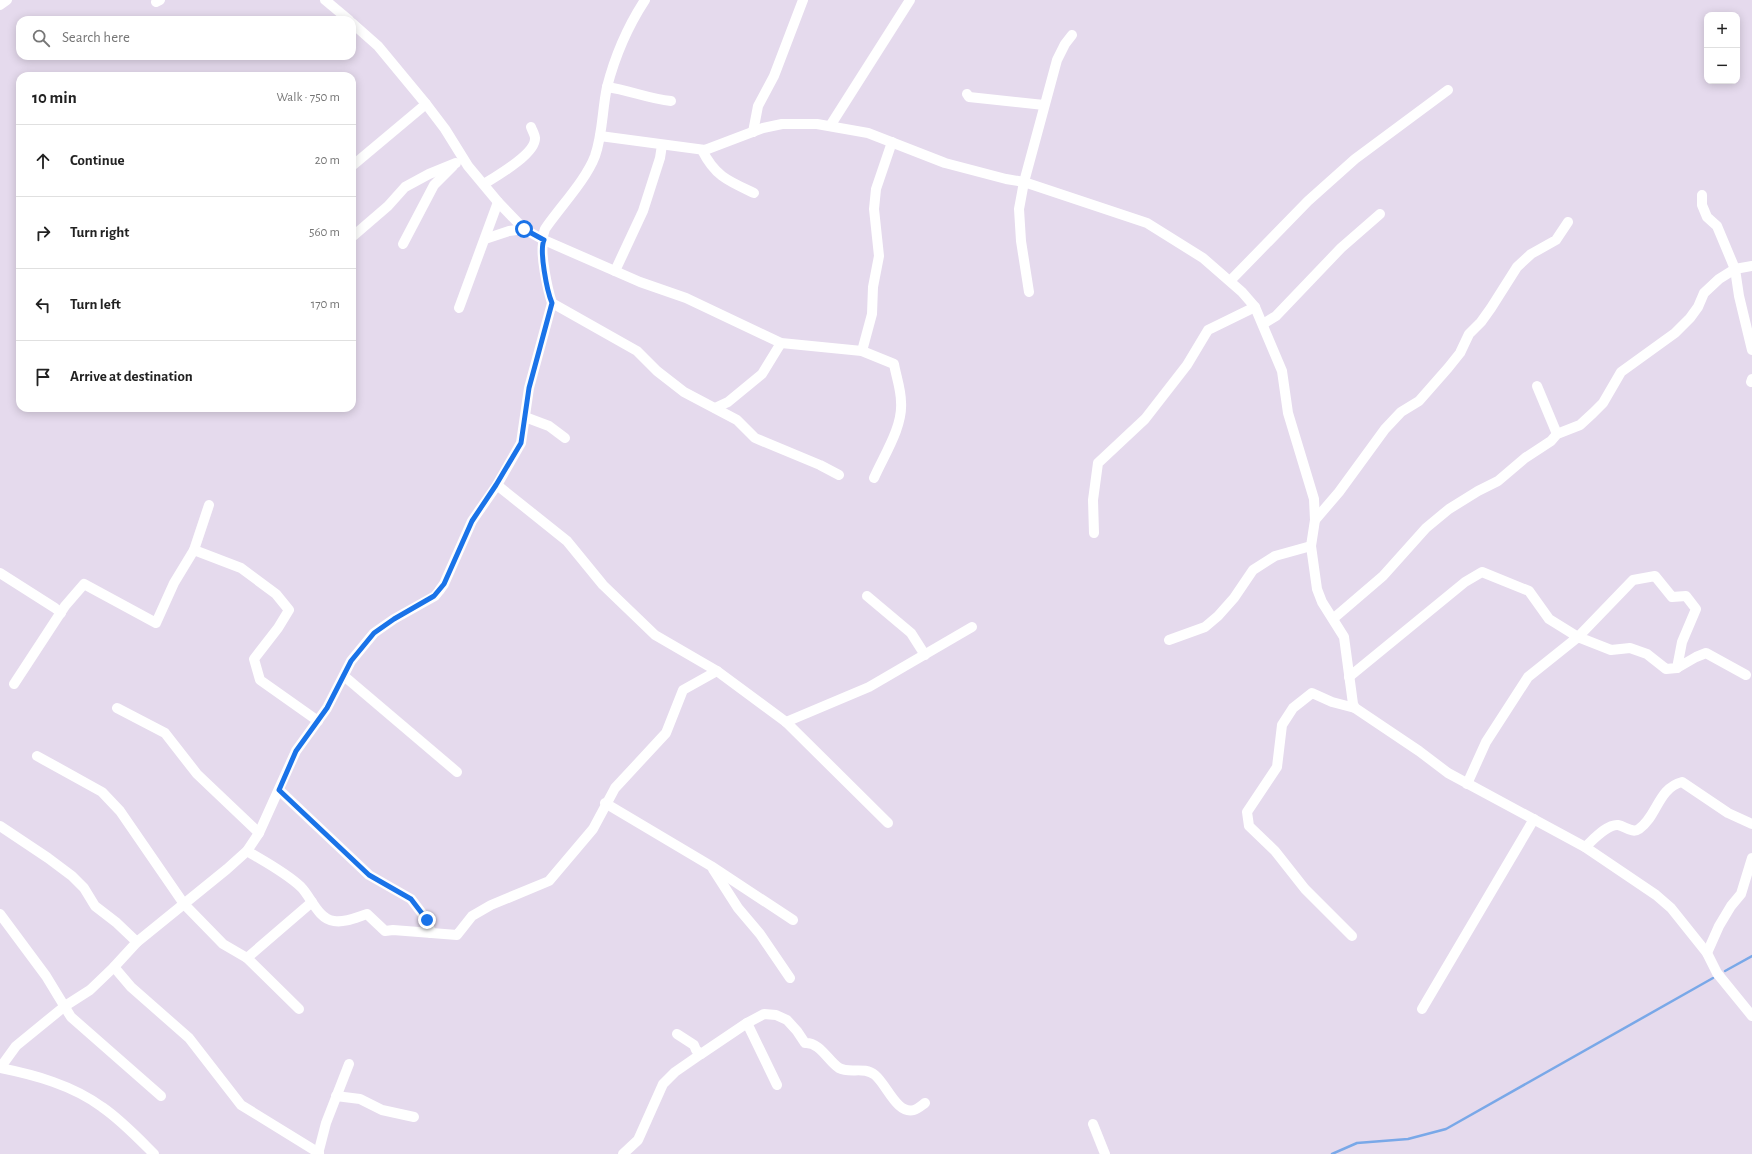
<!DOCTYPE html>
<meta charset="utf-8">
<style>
:root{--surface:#fff;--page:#f2f2f2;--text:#222;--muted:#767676;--line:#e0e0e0}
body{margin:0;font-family:"Alegreya Sans",sans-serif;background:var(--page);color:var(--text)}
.controls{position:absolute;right:12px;top:12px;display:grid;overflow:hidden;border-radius:8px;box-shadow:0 2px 10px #0003}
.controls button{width:36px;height:36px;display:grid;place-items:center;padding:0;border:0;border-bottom:1px solid var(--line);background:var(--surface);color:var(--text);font:20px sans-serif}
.stop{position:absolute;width:12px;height:12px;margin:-9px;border:3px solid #1a73e8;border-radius:50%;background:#fff}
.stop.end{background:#1a73e8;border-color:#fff;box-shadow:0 1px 4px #0008}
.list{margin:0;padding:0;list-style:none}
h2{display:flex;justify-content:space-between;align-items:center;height:52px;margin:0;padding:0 16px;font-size:17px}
h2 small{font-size:13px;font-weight:400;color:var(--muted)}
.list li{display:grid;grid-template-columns:26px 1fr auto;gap:12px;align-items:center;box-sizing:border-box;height:72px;padding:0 16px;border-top:1px solid var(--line)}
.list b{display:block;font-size:15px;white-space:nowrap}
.list em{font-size:13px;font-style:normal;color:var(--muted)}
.icon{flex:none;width:22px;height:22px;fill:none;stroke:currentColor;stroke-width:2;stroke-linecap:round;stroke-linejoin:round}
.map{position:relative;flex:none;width:1752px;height:1154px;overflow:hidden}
.search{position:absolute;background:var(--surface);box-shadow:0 2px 10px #0003;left:16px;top:16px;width:340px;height:44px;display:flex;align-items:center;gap:10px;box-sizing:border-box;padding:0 14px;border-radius:12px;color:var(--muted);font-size:15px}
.panel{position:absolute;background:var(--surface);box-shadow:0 2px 10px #0003;left:16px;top:72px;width:340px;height:340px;border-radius:12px}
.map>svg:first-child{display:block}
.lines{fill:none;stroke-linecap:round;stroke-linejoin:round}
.stream{stroke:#79a8e8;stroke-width:2.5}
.minor{stroke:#fff;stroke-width:10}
.route{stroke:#1a73e8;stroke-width:5}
</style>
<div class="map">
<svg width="1752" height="1154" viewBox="0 0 1752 1154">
<rect width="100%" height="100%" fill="#e5daed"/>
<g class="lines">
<g class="stream">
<polyline points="1725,971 1752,956"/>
<polyline points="1332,1154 1357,1143 1408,1139 1446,1129 1713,978"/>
</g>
<g class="minor">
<polyline points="325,0 349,20"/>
<polyline points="156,2 160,0"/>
<polyline points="0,5 7,0"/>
<polyline points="352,23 378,46 426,104 445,129 468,166 498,202 524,229 542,239"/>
<path d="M607 87C629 90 649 99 671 101"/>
<polyline points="967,94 969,97 1044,105"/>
<polyline points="830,126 910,0"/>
<polyline points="753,132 758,106 774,76 803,0"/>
<polyline points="600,136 705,150 763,128 782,124 817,124 868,133 945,163 1006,179 1024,182 1147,223 1203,258 1242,292 1255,307 1282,371 1288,413 1314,499 1315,520 1311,546 1317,589 1322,602 1344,637 1353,704 1355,708 1419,751 1448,773 1585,847 1656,895 1671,908 1707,953 1717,973 1752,1016"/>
<path d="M702 150C715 176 728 181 754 193"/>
<polyline points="352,166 426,104"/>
<path d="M484 184C495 177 536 154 535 138 535 135 532 130 531 127"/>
<polyline points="1702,195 1702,205 1707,217 1717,226 1735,269 1739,296 1752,350"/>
<polyline points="352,237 388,206 405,187 429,174 456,163"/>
<polyline points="485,239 509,231 524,229"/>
<path d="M544 240 640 282 686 298 781 343 862 351 894 364C896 376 901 389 901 402 903 427 884 455 874 478"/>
<polyline points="403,244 434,185 453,166"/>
<polyline points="615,271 643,211 660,158 662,145"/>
<polyline points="1230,281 1308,201 1355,159 1448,90"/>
<polyline points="1029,292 1021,241 1019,209 1024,182 1057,60 1065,44 1072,35"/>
<polyline points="552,303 637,351 657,371 684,392 737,420 755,438 820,465 839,475"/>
<polyline points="459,308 498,202"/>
<polyline points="1263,324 1276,316 1341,248 1380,214"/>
<polyline points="862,351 872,314 873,287 879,256 874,209 876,189 892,142"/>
<polyline points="1751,382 1752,379"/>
<polyline points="1537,386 1557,434"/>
<polyline points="715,408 728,402 762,374 781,343"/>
<polyline points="525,417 549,426 565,438"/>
<polyline points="497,485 567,541 603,585 655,635 717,671 786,722 888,823"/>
<polyline points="1315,520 1339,492 1385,429 1401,412 1419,401 1448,368 1460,353 1469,334 1481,322 1491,308 1517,267 1531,254 1556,240 1568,222"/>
<polyline points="1094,533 1093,500 1098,463 1145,419 1187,365 1208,330 1255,307"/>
<polyline points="194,550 241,568 276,594 289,610 278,628 254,659 260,680 318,721"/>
<polyline points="0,573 55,608 61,613"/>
<polyline points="867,596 911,633 925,655"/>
<polyline points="1334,618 1383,576 1426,528 1449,509 1478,491 1498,481 1525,458 1551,441 1557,434 1580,425 1593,413 1603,403 1621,372 1675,333 1690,318 1698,307 1704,293 1719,279 1735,269 1752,266"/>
<polyline points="1169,640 1205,627 1218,616 1234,598 1253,570 1275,556 1311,546"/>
<polyline points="1677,668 1696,657 1706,653 1746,675"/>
<polyline points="344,676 457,772"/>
<polyline points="1349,677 1465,582 1482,572 1529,591 1549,619 1578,637 1611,650 1630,648 1647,654 1666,669 1677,668 1682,642 1696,609 1686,596 1672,597 1655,576 1633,580 1578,637 1528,677 1486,742 1467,784"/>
<polyline points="14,684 65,606 84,584 156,623 174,583 194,550 209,505"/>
<polyline points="117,708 165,733 197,774 259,833"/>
<polyline points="786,722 869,687 972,627"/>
<polyline points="37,756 102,792 120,811 184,904 223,944 247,958 312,902"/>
<polyline points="279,790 369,875 411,899 427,920 431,933"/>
<polyline points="605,803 711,866 793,920"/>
<polyline points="0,826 48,858 72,876 84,888 95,906 117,923 137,942"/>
<path d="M1585 847C1593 840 1607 824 1618 825 1625 826 1632 834 1639 829 1657 817 1658 788 1682 782L1728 813 1752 824"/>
<path d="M247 851C265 862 285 872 301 887 311 897 318 919 334 921 345 923 357 917 367 914L385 931 393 930 457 935 472 916 491 905 549 881 593 829 615 788 666 733 683 690 717 671"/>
<polyline points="713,869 738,908 760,934 790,978"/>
<polyline points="0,914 46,976 71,1017 161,1096"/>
<polyline points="1352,936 1305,889 1275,851 1249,826 1247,812 1277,767 1282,725 1293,708 1312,693 1332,702 1355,708"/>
<polyline points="1707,953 1719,926 1731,906 1741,894 1752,858"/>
<polyline points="247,958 299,1009"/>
<polyline points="114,967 131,987 189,1038 241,1105 319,1153"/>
<polyline points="1422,1009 1534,819"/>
<polyline points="747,1023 777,1085"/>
<path d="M701 1054 747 1023 764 1014 776 1015 787 1020 797 1031 805 1043C820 1042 828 1061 839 1068 850 1074 864 1066 875 1075 887 1085 897 1115 914 1110 918 1109 922 1105 925 1103"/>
<path d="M0 1068 16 1046 65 1006 90 990 114 967 137 942 227 869 247 851 259 833 296 751 327 708 351 661 374 633 394 619 435 596 439 591 444 584 472 521 497 485 521 443 529 388 552 303C548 291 539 251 544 240L542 239 545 229C560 207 586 180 595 156 603 133 602 110 607 87 615 56 628 26 645 0"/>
<path d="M0 1068C35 1075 72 1085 102 1107 121 1120 138 1138 154 1154"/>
<polyline points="336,1096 360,1099 382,1110 414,1117"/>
<polyline points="1093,1124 1105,1154"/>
<polyline points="318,1154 326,1123 349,1064"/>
<polyline points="623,1154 638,1140 663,1084 675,1072 701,1054 696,1050 694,1045 677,1034"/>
</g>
</g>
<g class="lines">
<path class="route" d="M427 920 411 899 369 875 279 790 296 751 327 708 351 661 374 633 394 619 434 596 444 584 472 521 496 485 521 443 529 388 552 303C547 291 539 251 544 240L524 229"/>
</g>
</svg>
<div class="controls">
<button>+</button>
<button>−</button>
</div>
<div class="stop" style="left:524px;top:229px"></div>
<div class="stop end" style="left:427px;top:920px"></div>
<div class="search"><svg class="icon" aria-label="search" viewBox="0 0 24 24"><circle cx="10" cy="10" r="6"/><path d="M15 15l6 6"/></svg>Search here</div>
<section class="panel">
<h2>10 min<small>Walk · 750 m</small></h2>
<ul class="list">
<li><svg class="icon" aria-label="ahead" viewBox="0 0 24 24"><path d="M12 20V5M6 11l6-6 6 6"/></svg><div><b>Continue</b></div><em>20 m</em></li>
<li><svg class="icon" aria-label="right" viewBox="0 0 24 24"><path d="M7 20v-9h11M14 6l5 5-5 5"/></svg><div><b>Turn right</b></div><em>560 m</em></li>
<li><svg class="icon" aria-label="left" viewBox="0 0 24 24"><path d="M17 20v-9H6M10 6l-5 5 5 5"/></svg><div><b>Turn left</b></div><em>170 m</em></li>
<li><svg class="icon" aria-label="arrive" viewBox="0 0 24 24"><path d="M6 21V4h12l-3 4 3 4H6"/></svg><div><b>Arrive at destination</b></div></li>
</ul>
</section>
</div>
